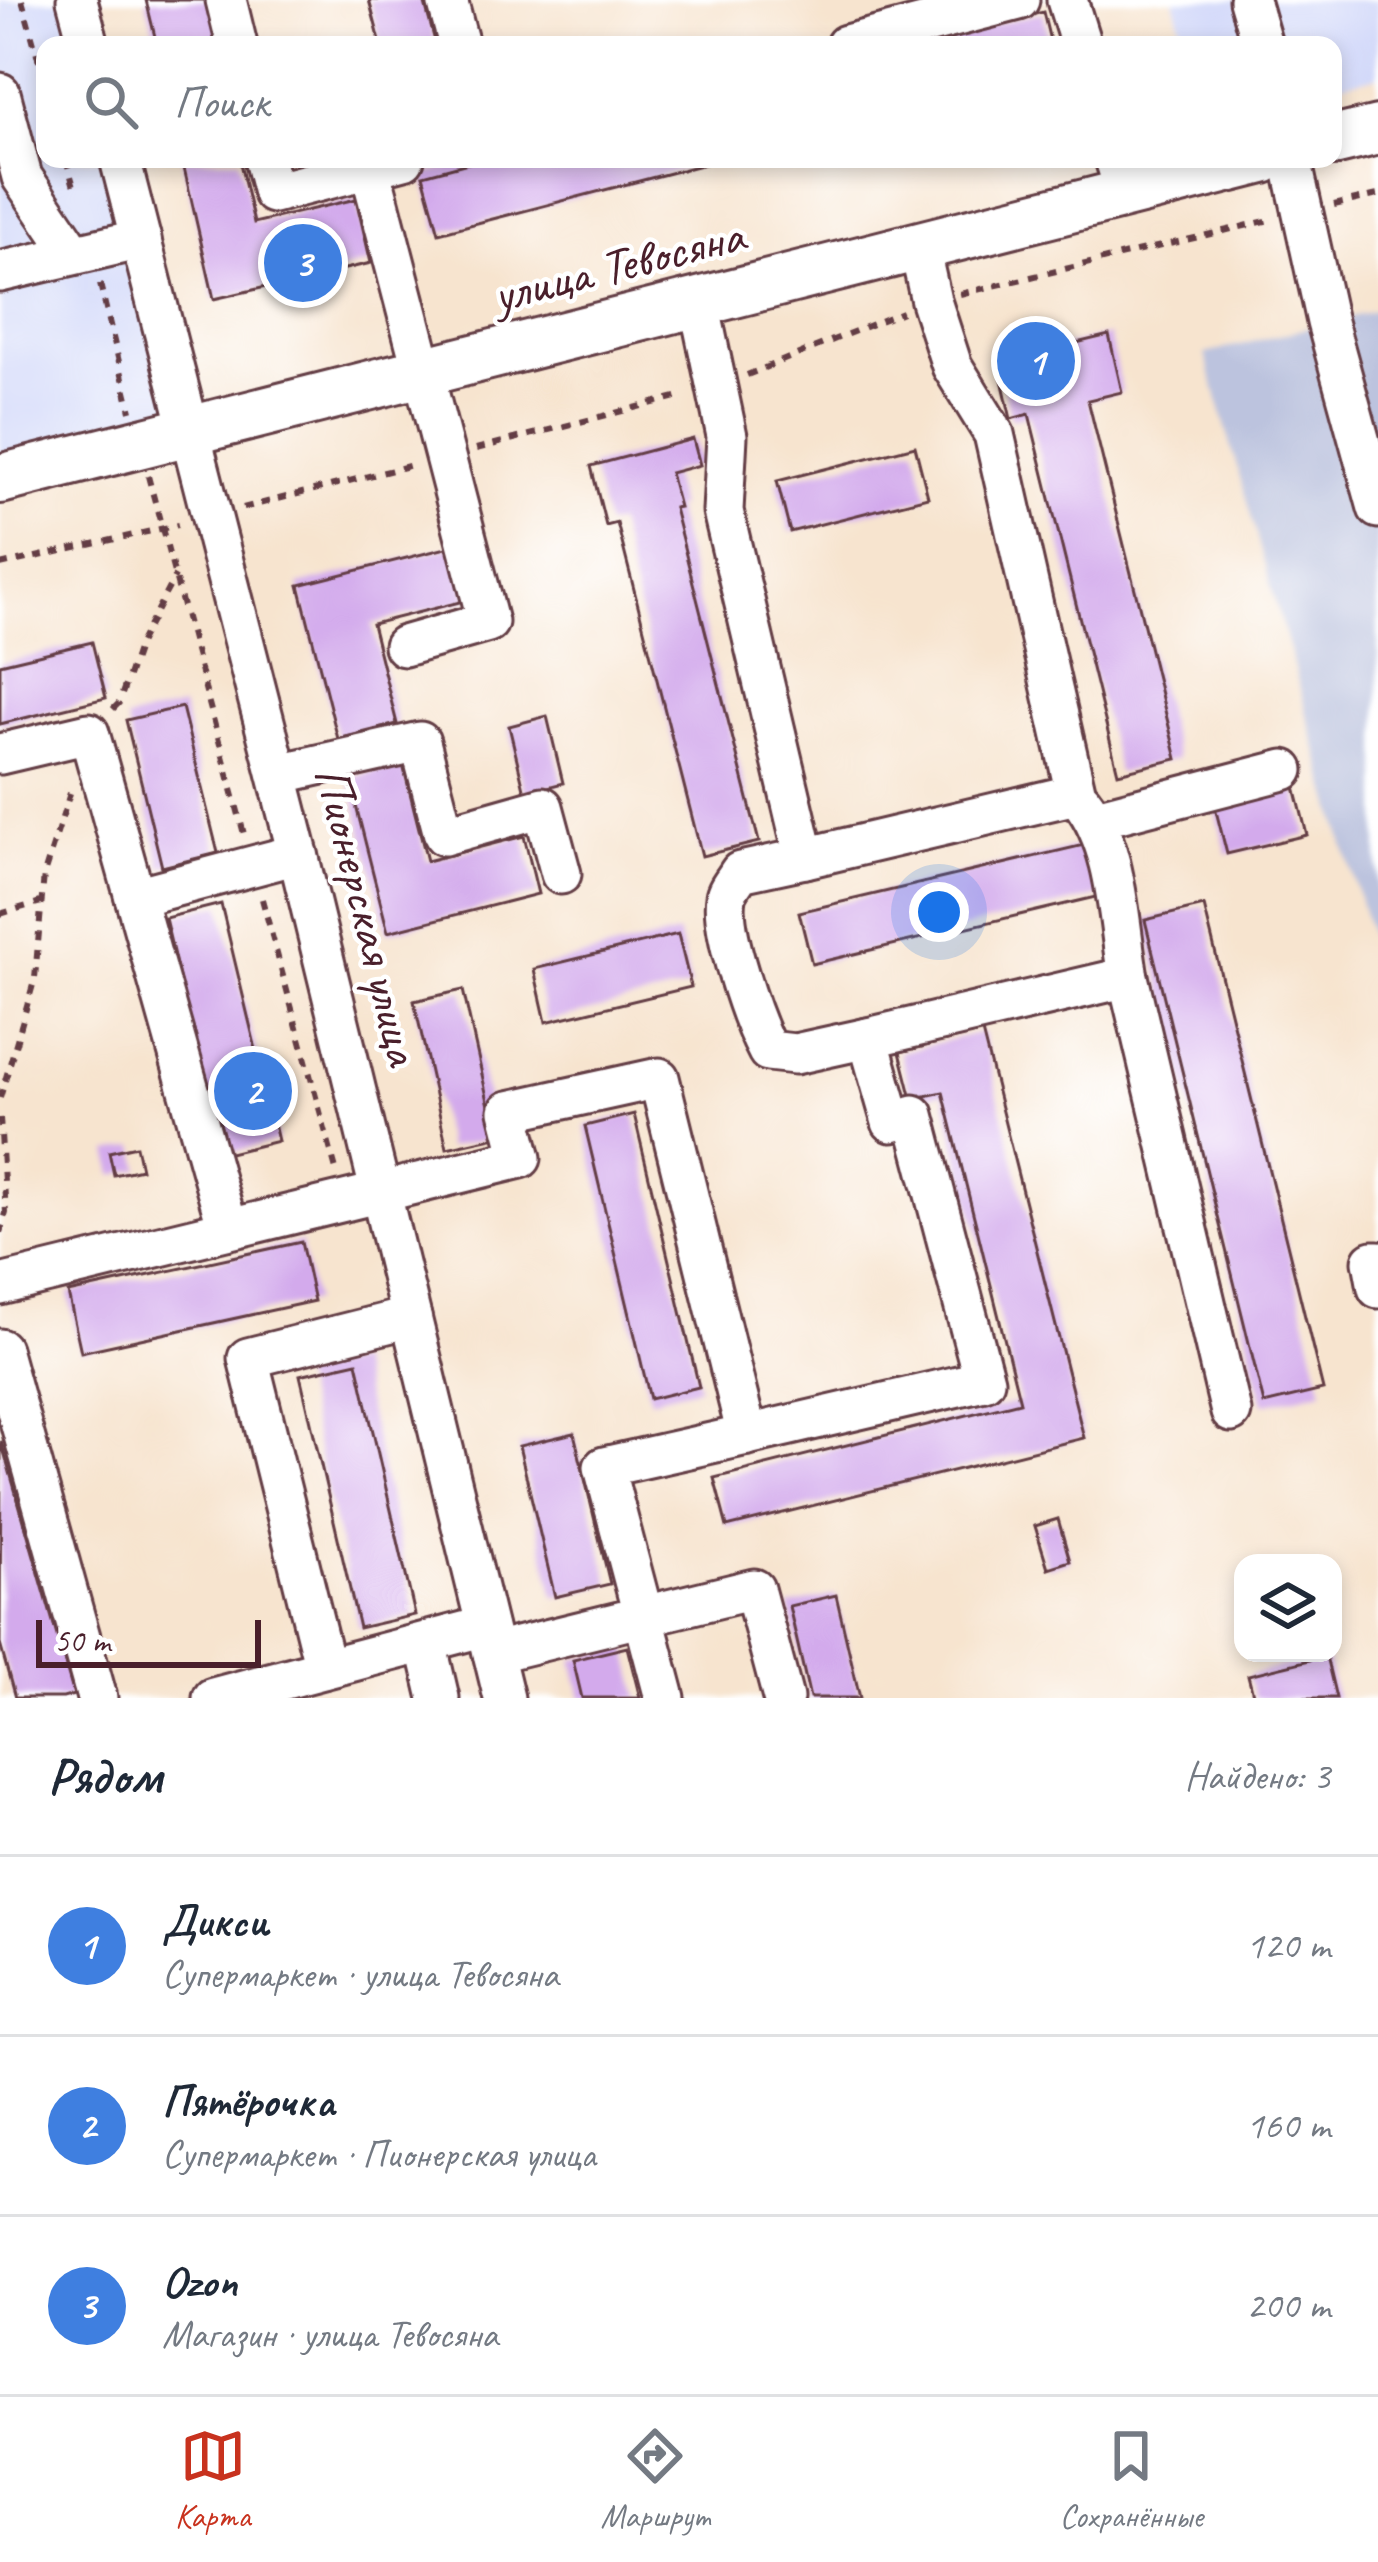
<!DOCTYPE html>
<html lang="ru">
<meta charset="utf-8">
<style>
:root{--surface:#fff;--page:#f2f2f3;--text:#1f2937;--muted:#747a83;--line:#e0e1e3;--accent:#c8321e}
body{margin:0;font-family:Caveat,sans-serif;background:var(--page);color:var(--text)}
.controls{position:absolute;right:36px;bottom:36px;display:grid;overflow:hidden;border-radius:24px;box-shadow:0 6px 18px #0003}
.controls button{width:108px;height:108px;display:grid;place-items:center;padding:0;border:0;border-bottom:3px solid var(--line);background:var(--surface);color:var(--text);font:60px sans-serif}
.scale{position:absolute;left:36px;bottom:30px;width:225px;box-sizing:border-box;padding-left:12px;border:6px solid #4a1f2b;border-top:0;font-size:33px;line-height:42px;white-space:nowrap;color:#4a1f2b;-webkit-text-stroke:9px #fff;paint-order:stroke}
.you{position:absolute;left:939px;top:912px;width:42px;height:42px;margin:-30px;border:9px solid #fff;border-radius:50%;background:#1a73e8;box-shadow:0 0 0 18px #1a73e833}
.badge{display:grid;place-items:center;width:78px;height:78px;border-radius:50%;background:var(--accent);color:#fff;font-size:39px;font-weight:700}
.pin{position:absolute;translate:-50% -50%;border:6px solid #fff;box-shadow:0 3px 12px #0006}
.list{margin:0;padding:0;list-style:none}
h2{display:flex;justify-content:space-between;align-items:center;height:156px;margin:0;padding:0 48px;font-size:51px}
h2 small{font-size:39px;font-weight:400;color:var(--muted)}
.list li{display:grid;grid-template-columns:78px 1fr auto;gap:36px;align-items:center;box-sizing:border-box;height:180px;padding:0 48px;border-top:3px solid var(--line)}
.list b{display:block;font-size:45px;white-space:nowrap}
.list p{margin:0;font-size:39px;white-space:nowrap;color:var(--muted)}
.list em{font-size:39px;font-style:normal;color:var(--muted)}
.icon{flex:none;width:66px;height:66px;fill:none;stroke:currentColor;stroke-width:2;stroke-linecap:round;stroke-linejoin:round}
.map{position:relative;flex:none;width:1378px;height:1698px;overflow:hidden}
.search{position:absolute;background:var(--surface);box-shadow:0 6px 18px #0003;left:36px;right:36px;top:36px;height:132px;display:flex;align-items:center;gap:30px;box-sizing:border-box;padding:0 42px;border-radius:24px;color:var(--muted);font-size:45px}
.sheet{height:696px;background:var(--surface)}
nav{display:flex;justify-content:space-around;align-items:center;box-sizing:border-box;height:168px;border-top:3px solid var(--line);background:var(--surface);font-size:33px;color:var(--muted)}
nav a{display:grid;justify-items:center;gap:6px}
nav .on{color:var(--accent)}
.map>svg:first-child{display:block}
.built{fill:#d3d9f9}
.industrial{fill:#bcc3de}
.building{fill:#d3aaec}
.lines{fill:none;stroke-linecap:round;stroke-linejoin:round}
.minor-casing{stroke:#643d44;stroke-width:45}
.major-casing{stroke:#643d44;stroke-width:54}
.path{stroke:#643d44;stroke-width:6;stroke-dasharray:9 9;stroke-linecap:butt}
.minor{stroke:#fff;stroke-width:39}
.major{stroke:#fff;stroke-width:48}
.labels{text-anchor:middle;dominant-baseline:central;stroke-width:9;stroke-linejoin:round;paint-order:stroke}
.street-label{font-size:51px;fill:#4a1f2b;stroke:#fff}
</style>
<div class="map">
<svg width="1378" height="1698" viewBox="0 0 1378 1698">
<rect width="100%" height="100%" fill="#fff"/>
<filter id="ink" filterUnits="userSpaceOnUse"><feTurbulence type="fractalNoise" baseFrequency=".00833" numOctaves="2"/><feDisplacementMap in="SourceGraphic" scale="24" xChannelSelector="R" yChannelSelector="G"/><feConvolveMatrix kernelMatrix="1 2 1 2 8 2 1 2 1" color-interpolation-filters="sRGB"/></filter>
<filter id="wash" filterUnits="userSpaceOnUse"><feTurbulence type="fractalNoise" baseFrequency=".004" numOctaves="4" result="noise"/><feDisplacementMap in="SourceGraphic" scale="48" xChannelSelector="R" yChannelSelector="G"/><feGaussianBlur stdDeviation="2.7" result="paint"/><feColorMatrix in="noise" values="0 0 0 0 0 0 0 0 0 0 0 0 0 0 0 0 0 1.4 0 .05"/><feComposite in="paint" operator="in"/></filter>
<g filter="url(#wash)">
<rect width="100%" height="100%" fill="#f7e4cf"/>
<g class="built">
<polygon points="0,0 77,0 89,45 45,45 45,159 120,159 191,434 0,479"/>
<polygon points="1174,0 1378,0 1378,76 1333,85 1333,45 1186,45"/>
</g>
<polygon class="industrial" points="1378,310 1378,965 1205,354"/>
<g id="blocks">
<g class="building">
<polygon points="146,0 214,0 225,45 157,45"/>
<polygon points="369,0 424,0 436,45 381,45"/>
<polygon points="1043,12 1051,45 924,45 924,43"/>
<polygon points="182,159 239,159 254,223 356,199 371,263 214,299"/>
<polygon points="483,159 716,159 716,161 439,233 423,175"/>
<polygon points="1109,335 1122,392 1088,400 1177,759 1118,773 1029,414 1011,419 998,362"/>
<polygon points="693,439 700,465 670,473 679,507 674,508 759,842 702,856 617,523 606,526 591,466"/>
<polygon points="915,446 928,497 790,532 777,481"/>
<polygon points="454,546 468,600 372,624 397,724 338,739 299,585"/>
<polygon points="92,642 106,698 0,724 0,664"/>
<polygon points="182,707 218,853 162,867 126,720"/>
<polygon points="547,716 563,783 525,793 509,726"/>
<polygon points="403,765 427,861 524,836 538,894 388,932 349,778"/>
<polygon points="1294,783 1307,835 1227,854 1214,803"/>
<polygon points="1088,844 1100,896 812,964 799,912"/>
<polygon points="221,904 278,1141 221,1155 165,918"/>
<polygon points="1204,906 1323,1390 1264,1404 1145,920"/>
<polygon points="678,934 691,987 546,1022 534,969"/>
<polygon points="463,990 496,1137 447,1148 414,1001"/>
<polygon points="982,1032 1084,1438 727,1527 714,1478 1020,1402 943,1092 912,1099 900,1052"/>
<polygon points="634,1114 699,1387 650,1399 585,1126"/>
<polygon points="136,1146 141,1169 114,1175 109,1152"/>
<polygon points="301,1242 314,1301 81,1352 68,1293"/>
<polygon points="357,1362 415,1615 359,1628 300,1375"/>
<polygon points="574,1433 610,1584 555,1597 519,1446"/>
<polygon points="1,1441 74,1695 63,1698 15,1698 0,1644"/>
<polygon points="1058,1519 1070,1561 1048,1568 1035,1526"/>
<polygon points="836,1595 860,1698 810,1698 789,1606"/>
<polygon points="627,1647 640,1698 582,1698 573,1660"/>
<polygon points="1326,1656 1336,1698 1254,1698 1248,1675"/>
</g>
</g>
</g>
<g filter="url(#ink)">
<use href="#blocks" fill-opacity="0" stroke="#643d44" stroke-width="3"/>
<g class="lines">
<g class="minor-casing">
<g id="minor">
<polyline points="77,0 89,45"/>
<polyline points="226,0 237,45"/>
<polyline points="447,0 459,45"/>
<polyline points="1067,0 1081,45"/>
<polyline points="1249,0 1262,45"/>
<polyline points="846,45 1019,0"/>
<polyline points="0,93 22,177 74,254"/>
<polyline points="120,159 298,854 504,1698"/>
<polyline points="264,159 273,193 370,168"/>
<polyline points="404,159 370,168 488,622 404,646"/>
<polyline points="1115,159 1126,194"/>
<polyline points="1291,159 1327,322 1378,508"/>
<polyline points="0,272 141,239"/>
<polyline points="699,303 727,436 723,511 805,858 1076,794 994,434 952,366 931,301 919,247"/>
<polyline points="0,754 89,733 228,1229"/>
<polyline points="278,774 420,742 444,835 543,807 561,874"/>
<path d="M1081 800C1118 847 1118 920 1128 977"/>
<polyline points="1096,819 1284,770"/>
<path d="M805 858 740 872C736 879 727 889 726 897 720 930 752 1021 768 1051L795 1054 868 1038"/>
<polyline points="135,897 298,854"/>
<polyline points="1378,1261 1373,1261 1378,1288"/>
<polyline points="0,1285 521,1158 509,1111 659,1078 747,1435 984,1380 914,1115 892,1122 868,1038 1128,977 1231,1412"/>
<polyline points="0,1349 97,1698"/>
<polyline points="426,1643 439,1698"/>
<polyline points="493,1653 754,1589 783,1698"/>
<polyline points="325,1668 248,1358 411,1317"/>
<polyline points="213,1698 486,1626"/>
<polyline points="665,1698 604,1467 747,1435"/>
</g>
</g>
<g class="major-casing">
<g id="major">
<polyline points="1333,141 1378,130"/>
<polyline points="0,479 1263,159"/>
</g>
</g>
<g class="path">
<polyline points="22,0 45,83"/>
<polyline points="66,159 75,190"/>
<polyline points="1334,205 1378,195"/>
<polyline points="100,284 131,411"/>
<polyline points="960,294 1274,219"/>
<polyline points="747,375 902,312"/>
<polyline points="476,449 684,395"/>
<polyline points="148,476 244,834"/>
<polyline points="243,508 416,464"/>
<polyline points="0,565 178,525"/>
<polyline points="113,709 119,703 139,644 175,576"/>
<polyline points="262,899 336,1170"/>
<polyline points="0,914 41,902"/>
<polyline points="0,1098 35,978 44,874 70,793"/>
<polyline points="0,1118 6,1213 0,1233"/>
</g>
<use href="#minor" class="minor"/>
<use href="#major" class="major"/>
</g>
</g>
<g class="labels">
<g class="street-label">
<text transform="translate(618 265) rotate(-14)">улица Тевосяна</text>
<text transform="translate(368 915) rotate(76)">Пионерская улица</text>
</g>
</g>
</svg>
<div class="controls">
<button><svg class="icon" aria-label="layers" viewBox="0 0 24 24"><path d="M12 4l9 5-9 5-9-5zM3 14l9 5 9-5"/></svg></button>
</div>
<div class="scale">50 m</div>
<div class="you"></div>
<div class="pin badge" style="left:1036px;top:361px;background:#3f7fe0">1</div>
<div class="pin badge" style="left:253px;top:1091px;background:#3f7fe0">2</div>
<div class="pin badge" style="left:303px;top:263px;background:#3f7fe0">3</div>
<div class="search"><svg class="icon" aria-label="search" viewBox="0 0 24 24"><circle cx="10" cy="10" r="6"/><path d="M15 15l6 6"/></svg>Поиск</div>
</div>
<section class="sheet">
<h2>Рядом<small>Найдено: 3</small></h2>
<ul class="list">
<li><span class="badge" style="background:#3f7fe0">1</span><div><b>Дикси</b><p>Супермаркет · улица Тевосяна</p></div><em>120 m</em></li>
<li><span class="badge" style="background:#3f7fe0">2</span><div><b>Пятёрочка</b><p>Супермаркет · Пионерская улица</p></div><em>160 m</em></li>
<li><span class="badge" style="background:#3f7fe0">3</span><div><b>Ozon</b><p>Магазин · улица Тевосяна</p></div><em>200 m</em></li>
</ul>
</section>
<nav>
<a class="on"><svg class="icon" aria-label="map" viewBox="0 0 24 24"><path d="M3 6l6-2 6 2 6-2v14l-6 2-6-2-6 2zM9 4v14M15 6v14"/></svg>Карта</a>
<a><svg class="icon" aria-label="directions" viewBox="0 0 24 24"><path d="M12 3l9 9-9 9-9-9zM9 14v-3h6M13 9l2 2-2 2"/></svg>Маршрут</a>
<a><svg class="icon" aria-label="saved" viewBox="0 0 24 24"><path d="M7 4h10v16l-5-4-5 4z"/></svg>Сохранённые</a>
</nav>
